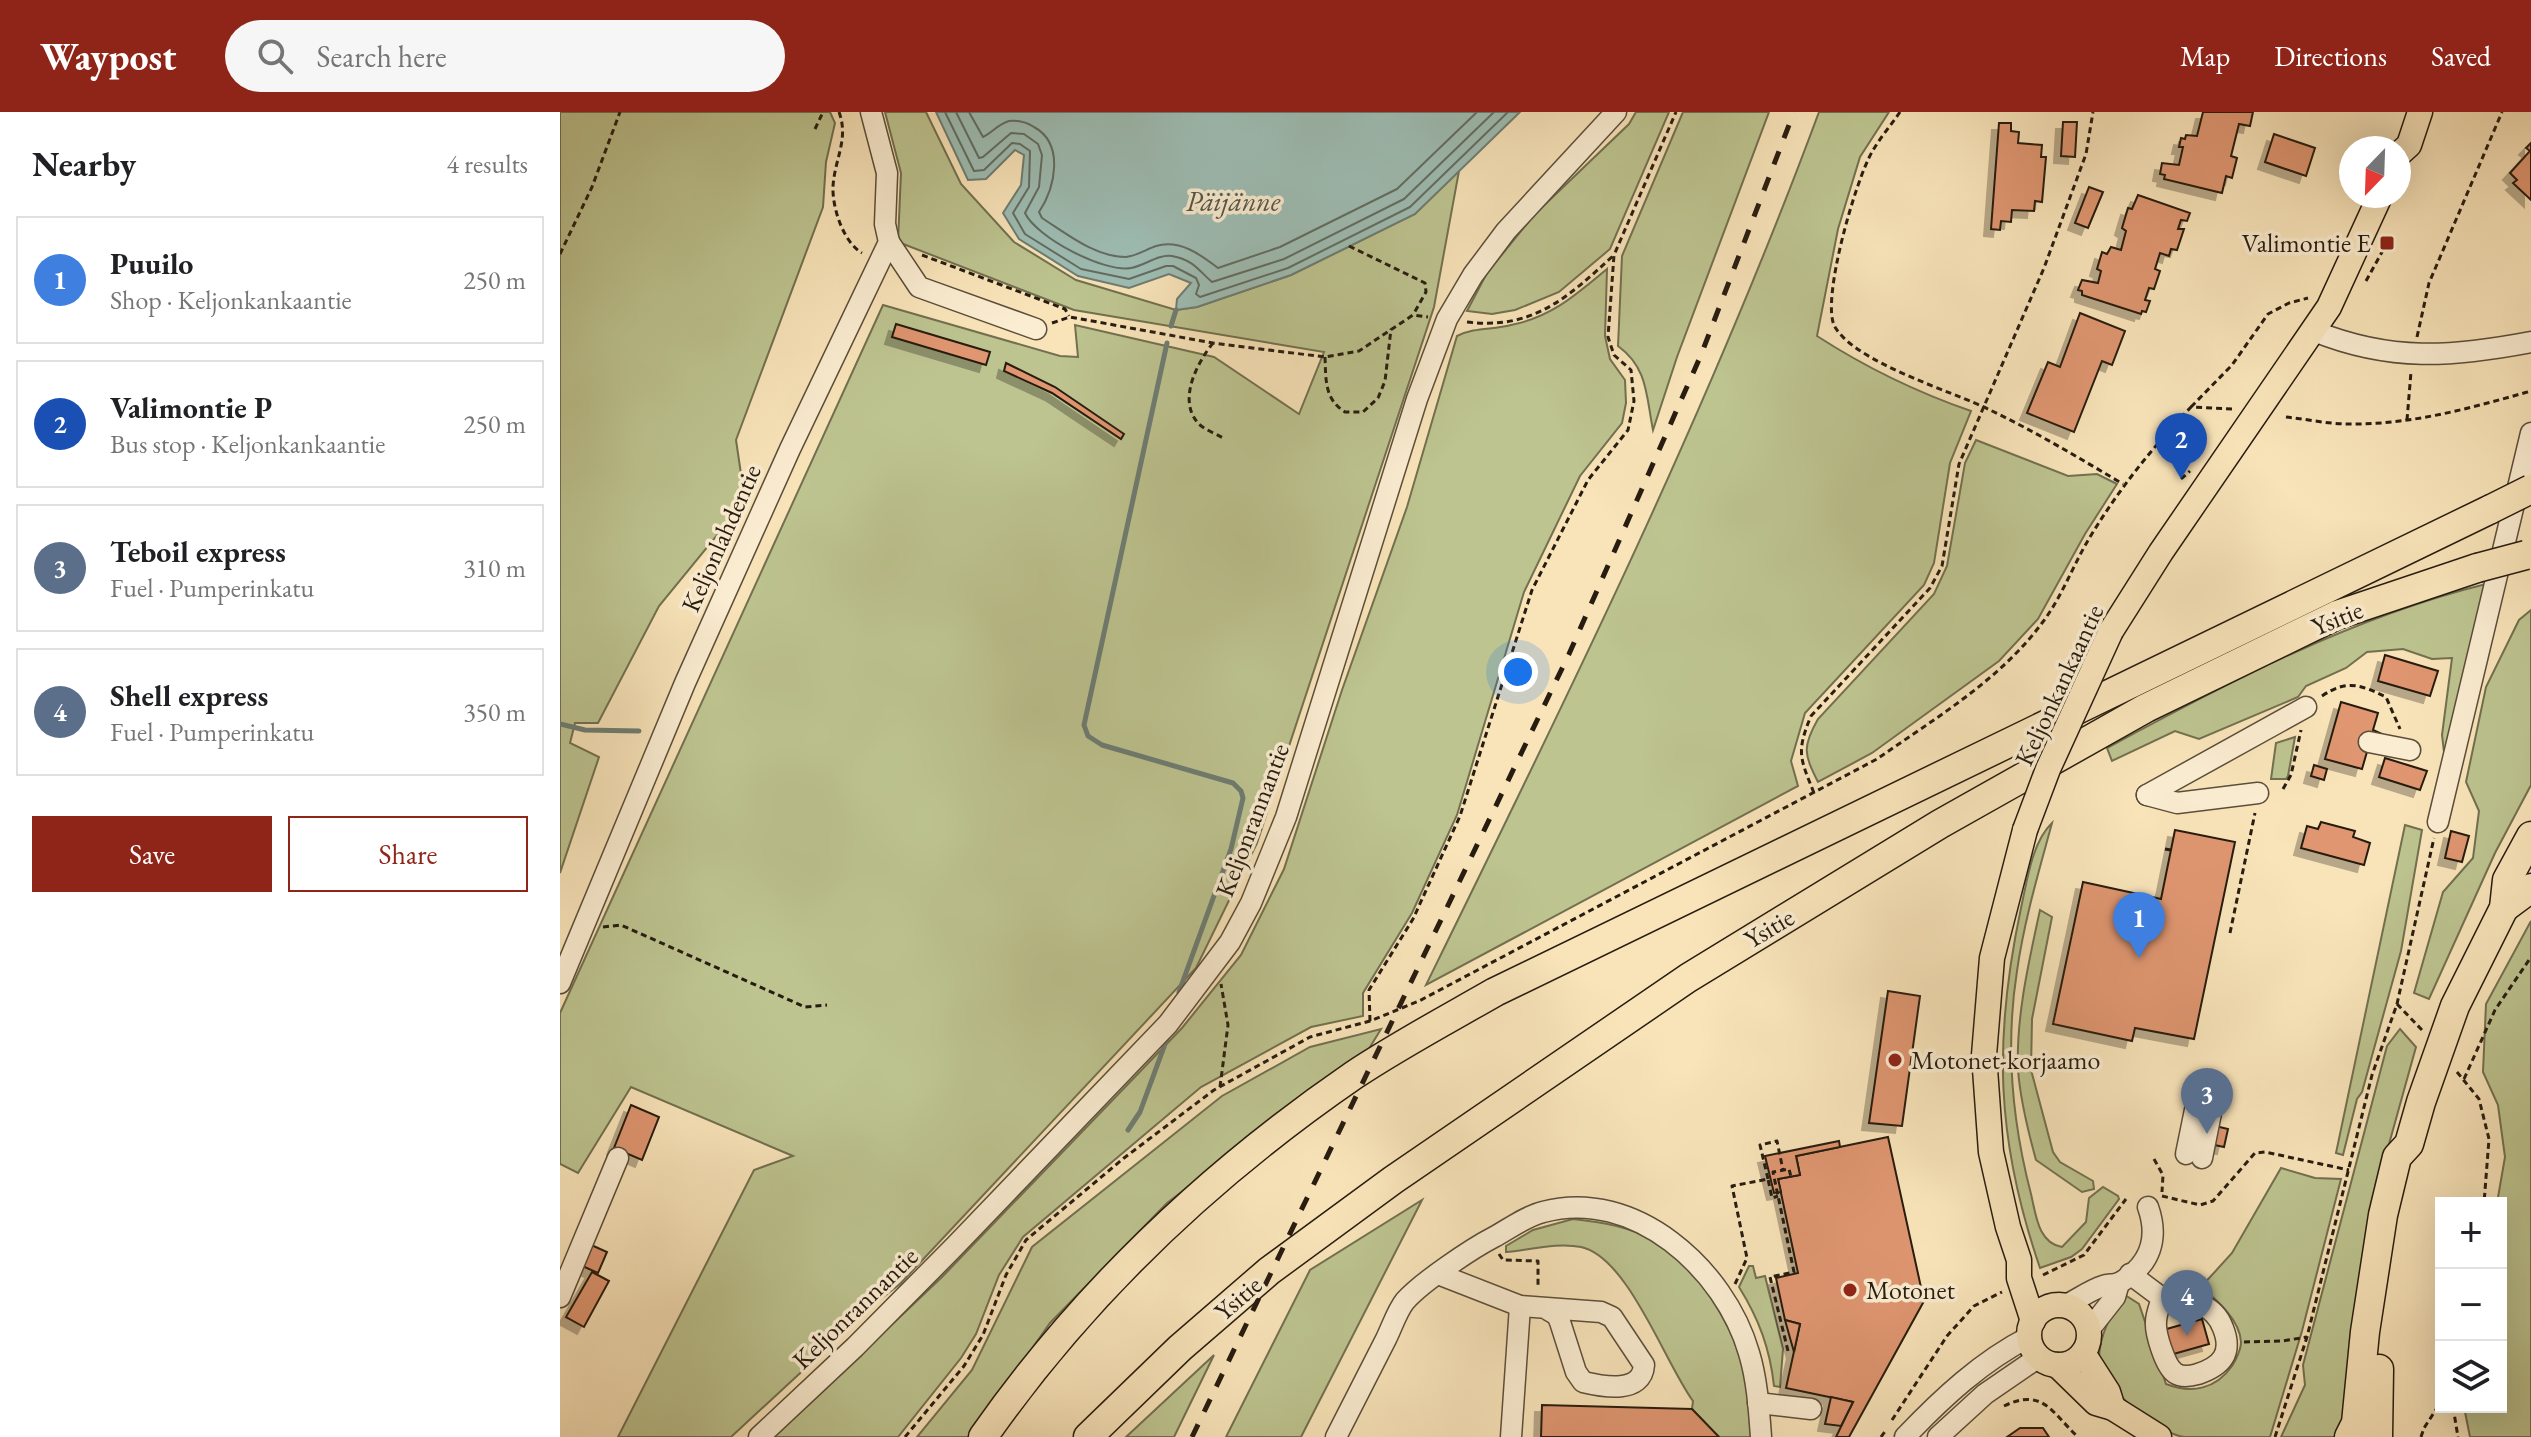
<!DOCTYPE html>
<meta charset="utf-8">
<style>
:root{--surface:#fff;--page:#f6f6f6;--text:#202124;--muted:#757577;--line:#e0e0e0;--accent:#8f2418}
body{margin:0;font-family:"EB Garamond",serif;background:var(--page);color:var(--text)}
.controls{position:absolute;right:24px;bottom:24px;display:grid;overflow:hidden;border-radius:0px;box-shadow:0 8px 32px #0002}
.controls button{width:72px;height:72px;display:grid;place-items:center;padding:0;border:0;border-bottom:2px solid var(--line);background:var(--surface);color:var(--text);font:40px sans-serif}
.compass{position:absolute;left:1779px;top:24px;width:72px;height:72px;border-radius:50%;background:var(--surface);box-shadow:0 8px 32px #0002;rotate:203deg}
.you{position:absolute;left:958px;top:560px;width:28px;height:28px;margin:-20px;border:6px solid #fff;border-radius:50%;background:#1a73e8;box-shadow:0 0 0 12px #1a73e833}
.badge{display:grid;place-items:center;width:52px;height:52px;border-radius:50%;background:var(--accent);color:#fff;font-size:26px;font-weight:700}
.pin{position:absolute;translate:-50% -66px;filter:drop-shadow(0 2px 4px #0008)}
.pin::after{content:'';position:absolute;top:42px;width:28px;height:24px;background:inherit;clip-path:polygon(0 0,100% 0,50% 100%)}
.list{margin:0;padding:0;list-style:none}
h2{display:flex;justify-content:space-between;align-items:center;height:104px;margin:0;padding:0 32px;font-size:34px}
h2 small{font-size:26px;font-weight:400;color:var(--muted)}
.list li{display:grid;grid-template-columns:52px 1fr auto;gap:24px;align-items:center;box-sizing:border-box;height:128px;margin:0 16px 16px;padding:0 16px;border:2px solid var(--line);border-radius:0px}
.list b{display:block;font-size:30px;white-space:nowrap}
.list p{margin:0;font-size:26px;white-space:nowrap;color:var(--muted)}
.list em{font-size:26px;font-style:normal;color:var(--muted)}
.actions{display:flex;gap:16px;padding:24px 32px}
.actions a{flex:1;padding:18px 0;border:2px solid var(--accent);border-radius:0px;text-align:center;font-size:28px;color:var(--accent)}
.actions .main{background:var(--accent);color:#fff}
.icon{flex:none;width:44px;height:44px;fill:none;stroke:currentColor;stroke-width:2;stroke-linecap:round;stroke-linejoin:round}
.map{position:relative;flex:none;width:1971px;height:1325px;overflow:hidden}
header{display:flex;align-items:center;gap:48px;box-sizing:border-box;height:112px;padding:0 40px;background:var(--accent);color:#fff}
header strong{font-size:38px}
nav{display:flex;gap:44px;margin-inline-start:auto;font-size:28px}
.search{width:560px;height:72px;background:var(--page);display:flex;align-items:center;gap:20px;box-sizing:border-box;padding:0 28px;border-radius:44px;color:var(--muted);font-size:30px}
main{display:flex}
aside{flex:1;background:var(--surface)}
.map>svg:first-child{display:block}
.green{fill:#bdc490;stroke:#727050;stroke-width:2}
.water{fill:#9ebeb5;stroke:#6e7d73;stroke-width:2}
.lines{fill:none;stroke-linecap:round;stroke-linejoin:round}
.shore{stroke:#626d62;stroke-width:2}
.stream{stroke:#6e7d73;stroke-width:5}
.building{fill:#df9671;stroke:#271c10;stroke-width:2;filter:url(#shadow)}
.minor-casing{stroke:#5c4e3a;stroke-width:23}
.major-casing{stroke:#271c10;stroke-width:27}
.highway-casing{stroke:#271c10;stroke-width:31}
.path{stroke:#271c10;stroke-width:3;stroke-dasharray:6 4;stroke-linecap:butt}
.minor{stroke:#fbedd2;stroke-width:20}
.major{stroke:#f9e4ba;stroke-width:24}
.highway{stroke:#f9e4ba;stroke-width:28}
.rail{stroke:#271c10;stroke-width:5;stroke-dasharray:14 14;stroke-linecap:butt}
.major-bridge-casing{stroke:#271c10;stroke-width:27;stroke-linecap:butt}
.highway-bridge-casing{stroke:#271c10;stroke-width:31;stroke-linecap:butt}
.major-bridge{stroke:#f9e4ba;stroke-width:24}
.highway-bridge{stroke:#f9e4ba;stroke-width:28}
.poi-dot{fill:#8f2418;stroke:#fbedd2;stroke-width:3}
.labels{text-anchor:middle;dominant-baseline:central;stroke-width:7;stroke-linejoin:round;paint-order:stroke}
.poi-label{font-size:26px;fill:#271c10;stroke:#fbedd2;text-anchor:start}
.street-label{font-size:26px;fill:#271c10;stroke:#fbedd2}
.water-label{font-size:28px;font-style:italic;fill:#51554a;stroke:#fbedd2}
</style>
<header>
<strong>Waypost</strong>
<div class="search"><svg class="icon" aria-label="search" viewBox="0 0 24 24"><circle cx="10" cy="10" r="6"/><path d="M15 15l6 6"/></svg>Search here</div>
<nav><a>Map</a><a>Directions</a><a>Saved</a></nav>
</header>
<main>
<aside>
<h2>Nearby<small>4 results</small></h2>
<ul class="list">
<li><span class="badge" style="background:#3f7fe0">1</span><div><b>Puuilo</b><p>Shop · Keljonkankaantie</p></div><em>250 m</em></li>
<li><span class="badge" style="background:#1a4fb4">2</span><div><b>Valimontie P</b><p>Bus stop · Keljonkankaantie</p></div><em>250 m</em></li>
<li><span class="badge" style="background:#5c6f8a">3</span><div><b>Teboil express</b><p>Fuel · Pumperinkatu</p></div><em>310 m</em></li>
<li><span class="badge" style="background:#5c6f8a">4</span><div><b>Shell express</b><p>Fuel · Pumperinkatu</p></div><em>350 m</em></li>
</ul>
<div class="actions"><a class="main">Save</a><a>Share</a></div>
</aside>
<div class="map">
<svg width="1971" height="1325" viewBox="0 0 1971 1325">
<defs>
<filter id="shadow"><feDropShadow dx="-7" dy="7" stdDeviation="0" flood-color="#0004"/></filter>
</defs>
<rect width="100%" height="100%" fill="#f9e4ba"/>
<filter id="stains"><feTurbulence type="fractalNoise" baseFrequency=".0025" numOctaves="4"/><feColorMatrix values="0 0 0 0 .2 0 0 0 0 .09 0 0 0 0 .02 0 0 0 .5 -.17"/></filter>
<radialGradient id="worn" r=".72"><stop offset=".6" stop-color="#630" stop-opacity="0"/><stop offset="1" stop-color="#630" stop-opacity=".3"/></radialGradient>
<g class="green">
<polygon points="0,0 270,0 275,11 266,50 263,95 176,328 185,389 99,494 38,611 15,611 10,631 39,645 0,761"/>
<polygon points="325,0 366,0 401,72 454,130 516,168 616,198 637,195 731,163 855,102 899,59 874,195 697,731 636,856 340,1172 318,1189 171,1325 58,1325 194,1058 233,1044 71,975 18,1061 0,1052 0,901 323,193 500,244 518,245 515,213 654,245 739,302 764,240 514,198 338,130 341,61"/>
<polygon points="1076,0 1109,0 1050,137 999,180 955,198 932,202 907,199 927,161 974,103 1069,12"/>
<path d="M1123 0H1209L1117 245 1093 318C1086 283 1088 256 1058 234L1062 144Z"/>
<path d="M1259 0H1329L1300 45 1278 117 1257 224C1305 255 1356 280 1411 299L1390 351 1374 451 1364 473 1245 601 1231 649 1238 674 866 873C1007 586 1148 300 1259 0Z"/>
<path d="M1047 157 1045 224 1050 247 1065 268 1066 291 1062 311 1020 364 964 480 897 703 852 801 803 881V904L751 915 641 975 463 1125 439 1163 416 1222 401 1246 338 1325H213L382 1165 622 916 681 843 724 757 782 578 847 395 897 224C915 215 932 218 951 213 992 205 1017 182 1047 157Z"/>
<path d="M1416 328 1508 364 1537 362 1557 372 1525 422 1478 507 1439 549 1312 641 1258 670C1244 642 1242 635 1258 607L1374 482 1387 454 1405 351Z"/>
<path d="M1926 472 1890 633 1884 640 1882 623 1892 546 1872 547 1843 537 1807 540 1786 556 1746 574 1738 585 1639 627 1615 619 1552 649 1547 636C1667 571 1792 505 1926 472Z"/>
<polygon points="1971,498 1971,673 1935,741 1869,887 1854,881 1883,780 1913,746 1919,699 1906,670 1926,575 1959,508"/>
<polygon points="1735,625 1728,664 1726,667 1711,667 1716,631"/>
<path d="M1492 711C1479 759 1464 809 1457 859 1445 935 1452 1009 1471 1082 1476 1103 1478 1131 1502 1135L1526 1110 1529 1086 1543 1075 1558 1084 1559 1087 1522 1137 1511 1145 1480 1156C1436 1028 1433 928 1461 796 1467 769 1472 730 1492 711Z"/>
<polygon points="1845,713 1862,718 1841,839 1802,980 1797,987 1783,1043 1776,1041"/>
<path d="M1480 798 1492 805 1472 907 1471 958 1493 1040 1500 1050 1533 1069 1534 1077 1522 1080 1476 1048C1468 1019 1460 987 1458 957 1456 904 1469 849 1480 798Z"/>
<polygon points="1971,809 1971,1325 1910,1325 1904,1295 1941,1295 1941,1091 1937,1091 1945,1045 1938,993 1923,960 1926,892"/>
<polygon points="821,917 807,940 607,1091 490,1211 410,1325 357,1325 412,1258 472,1135 662,984 750,935"/>
<polygon points="1840,917 1856,935 1809,1104 1791,1234 1787,1311 1777,1325 1721,1325 1745,1273 1743,1253 1827,934"/>
<path d="M1721 1056 1755 1066 1781 1067 1742 1219 1710 1325C1682 1325 1652 1325 1624 1325 1597 1321 1539 1274 1539 1245 1540 1223 1552 1200 1565 1183L1579 1192 1606 1272C1632 1282 1656 1277 1672 1254 1676 1248 1681 1237 1681 1230 1680 1208 1657 1188 1641 1175L1672 1141Z"/>
<polygon points="862,1088 741,1325 666,1325 750,1158"/>
<path d="M1013 1107C1042 1110 1070 1115 1095 1129 1137 1153 1176 1218 1185 1264 1189 1284 1189 1305 1191 1325H1159L1132 1297 1133 1289C1105 1251 1068 1145 1021 1135 998 1130 969 1138 946 1140V1134L973 1118Z"/>
<path d="M1189 1154H1193L1196 1166 1205 1164 1223 1237 1220 1275 1214 1274C1210 1237 1199 1207 1179 1175Z"/>
<polygon points="654,1243 614,1325 566,1325"/>
</g>
<polygon class="water" points="376,0 960,0 855,102 731,163 637,195 616,198 617,187 631,171 609,162 569,176 518,164 459,127 443,101 461,73 464,43 455,38 426,67 408,68"/>
<g class="lines">
<g class="shore">
<polyline points="385,0 414,59 424,58 452,31 460,32 470,39 469,75 453,101 465,122 521,157 569,167 606,154 613,154 636,166 639,173 636,182 640,185 728,156 850,95 948,0"/>
<path d="M396 0 419 46 423 45 451 21 464 22 478 32 482 43 479 75 465 101C476 125 544 161 571 156 584 154 598 142 612 144 634 148 639 159 652 170L724 147 844 87 934 0"/>
<path d="M409 0 423 25C432 21 438 12 449 9 458 8 466 10 474 15 505 32 495 76 479 100L482 106C507 122 535 145 566 145 576 144 587 137 596 134 620 127 641 143 658 156L720 135 837 77 917 0"/>
</g>
<g class="stream">
<polyline points="611,214 616,198"/>
<polyline points="607,231 524,613 528,624 542,633 673,671 681,679 683,686 671,737 619,880"/>
<polyline points="0,612 25,618 79,619"/>
<polyline points="568,1018 580,1000 608,924"/>
</g>
</g>
<g class="building">
<polygon points="1643,0 1693,0 1690,14 1679,12 1671,44 1677,46 1672,66 1666,64 1662,81 1604,67 1605,63 1600,62 1602,51 1619,53 1623,35 1619,35 1621,26 1625,27 1626,23 1637,24"/>
<polygon points="1503,10 1517,10 1515,45 1501,44"/>
<polygon points="1439,11 1451,11 1451,19 1459,20 1458,31 1482,33 1481,45 1486,45 1482,90 1475,89 1474,99 1452,98 1451,110 1441,109 1440,118 1431,117"/>
<polygon points="1714,22 1755,36 1746,64 1705,50"/>
<polygon points="1971,31 1971,88 1953,71 1957,68 1950,61 1970,39 1966,36"/>
<polygon points="1529,75 1543,80 1528,116 1515,111"/>
<polygon points="1578,83 1630,101 1627,109 1621,108 1618,117 1624,117 1617,138 1611,137 1609,144 1600,141 1595,157 1600,159 1594,177 1589,176 1585,188 1590,189 1586,200 1582,199 1581,202 1522,183 1522,179 1518,178 1522,168 1538,171 1541,159 1537,157 1542,140 1547,142 1551,135 1561,138 1566,119 1562,116 1568,96 1572,97"/>
<polygon points="1520,201 1565,219 1552,253 1542,249 1514,320 1467,301 1488,250 1500,255"/>
<polygon points="336,212 430,240 426,253 332,225"/>
<polygon points="446,251 495,275 564,322 561,327 492,281 444,259"/>
<polygon points="1825,543 1878,559 1870,584 1818,569"/>
<polygon points="1781,590 1818,601 1813,618 1824,623 1811,626 1802,657 1765,647"/>
<polygon points="1825,646 1867,659 1860,678 1819,665"/>
<polygon points="1754,653 1767,657 1764,668 1751,664"/>
<polygon points="1761,710 1795,719 1793,725 1810,731 1804,753 1741,736 1747,714 1758,717"/>
<polygon points="1615,718 1675,730 1634,927 1575,916 1572,929 1493,912 1523,770 1601,787"/>
<polygon points="1891,719 1909,724 1902,750 1885,746"/>
<polygon points="1328,879 1360,884 1342,1014 1309,1011"/>
<polygon points="71,993 99,1005 82,1048 54,1036"/>
<polygon points="1630,1008 1668,1017 1664,1035 1626,1027"/>
<polygon points="1328,1025 1364,1189 1289,1325 1276,1325 1293,1290 1226,1276 1240,1212 1225,1208 1216,1166 1238,1161 1218,1067 1240,1063 1236,1044"/>
<polygon points="1279,1029 1280,1035 1236,1044 1240,1063 1218,1067 1221,1080 1214,1081 1205,1044"/>
<polygon points="29,1132 47,1140 38,1161 20,1153"/>
<polygon points="32,1160 49,1169 24,1215 6,1205"/>
<polygon points="1642,1207 1649,1232 1610,1243 1603,1218"/>
<polygon points="1225,1208 1240,1212 1234,1240 1230,1226"/>
<polygon points="1271,1285 1293,1290 1281,1314 1265,1312"/>
<polygon points="982,1293 1132,1297 1159,1325 981,1325"/>
<polygon points="1460,1316 1483,1316 1489,1325 1447,1325"/>
</g>
<g class="lines">
<g class="minor-casing">
<g id="minor">
<polyline points="329,130 359,175 476,217"/>
<path d="M1754 219C1831 250 1892 245 1971 230"/>
<polyline points="1809,630 1850,638"/>
<polyline points="1587,683 1746,595"/>
<polyline points="1587,683 1617,691 1698,681"/>
<polyline points="1878,710 1971,321"/>
<polyline points="0,871 125,571 230,337 329,130 325,112 327,61 311,0"/>
<polyline points="1626,1042 1635,998"/>
<polyline points="1642,1046 1651,1001"/>
<path d="M878 1162 960 1194 1041 1200 1052 1205 1084 1253C1082 1282 1044 1275 1023 1270L1016 1260 1000 1210 997 1203 985 1196"/>
<path d="M1570 1162 1602 1186C1600 1193 1596 1202 1596 1210 1595 1221 1605 1254 1615 1261 1622 1266 1631 1264 1638 1262 1662 1254 1673 1241 1663 1216 1653 1189 1627 1188 1602 1186"/>
<polyline points="0,1185 58,1046"/>
<path d="M1504 1194C1517 1188 1530 1178 1543 1174 1549 1172 1556 1173 1561 1170 1591 1152 1599 1126 1588 1095"/>
<polyline points="1529,1218 1555,1185 1559,1171"/>
<polyline points="1198,1291 1251,1297"/>
<polyline points="199,1325 295,1235 395,1134 608,912 670,830 691,791 726,705 857,287 887,207 913,163 946,119 1056,0"/>
<path d="M776 1325C793 1292 809 1260 826 1227 832 1215 837 1199 845 1189 862 1170 911 1137 934 1125 949 1117 966 1104 983 1100 1074 1075 1165 1157 1189 1241 1197 1267 1199 1297 1201 1325"/>
<polyline points="951,1325 960,1194"/>
<path d="M1345 1325C1382 1286 1422 1249 1469 1225"/>
<polyline points="1378,1325 1425,1282 1479,1245"/>
</g>
</g>
<g class="major-casing">
<g id="major">
<polyline points="1839,42 1849,33 1860,0"/>
<polyline points="1551,519 1601,440 1769,195 1820,84"/>
<polyline points="1465,718 1432,846 1424,943 1431,1040 1448,1115 1459,1148 1459,1166 1473,1209"/>
<circle cx="1499" cy="1223" r="30"/>
<polyline points="1523,1241 1548,1280 1553,1296"/>
<polyline points="1497,1253 1536,1291 1553,1296 1599,1325"/>
</g>
</g>
<g class="highway-casing">
<g id="highway">
<polyline points="1944,796 1971,776"/>
<path d="M423 1325C523 1182 650 1062 794 963 839 933 888 907 935 880L1931 397"/>
<polyline points="528,1325 620,1236 709,1159 833,1068 1128,866 1380,712 1586,596 1777,503 1917,456"/>
<polyline points="1789,1325 1796,1311 1805,1220 1823,1103 1837,1045 1849,1032 1861,990 1895,894 1944,796 1947,768 1971,724"/>
<polyline points="1818,1325 1819,1257"/>
</g>
</g>
<g class="path">
<path d="M279 0C289 27 275 46 273 74 272 95 283 130 302 141"/>
<path d="M1340 0C1331 13 1320 26 1312 40 1296 67 1260 190 1275 215 1296 251 1392 279 1430 298 1476 320 1519 346 1563 372"/>
<polyline points="255,17 263,0"/>
<polyline points="789,134 865,171 866,180 853,203"/>
<polyline points="0,142 32,75 60,0"/>
<polyline points="362,143 505,197 509,204"/>
<polyline points="1806,169 1827,131"/>
<path d="M907 210C974 218 1008 185 1054 143"/>
<polyline points="492,211 510,205 653,231 765,245 799,239 853,203 868,205"/>
<polyline points="1857,225 1869,171 1942,0"/>
<path d="M653 231C637 251 616 290 640 313 646 318 656 322 663 326"/>
<path d="M765 245C766 267 764 287 785 300H803L818 286 825 269 831 217"/>
<polyline points="1631,295 1672,253 1708,202 1729,191 1748,186"/>
<path d="M1726 305C1746 307 1768 312 1788 312 1851 313 1911 296 1971 279"/>
<polyline points="1847,308 1851,260"/>
<polyline points="1621,367 1630,359"/>
<path d="M1762 584C1787 567 1801 573 1826 585L1840 617"/>
<polyline points="1723,677 1731,663 1741,618"/>
<path d="M1254 681C1240 646 1236 640 1251 604L1370 476 1382 454 1399 352 1484 156 1526 42 1533 0"/>
<polyline points="1605,737 1611,738"/>
<polyline points="43,815 61,813 245,895 267,893"/>
<polyline points="1670,821 1695,701"/>
<polyline points="1837,892 1862,918"/>
<polyline points="810,909 809,878 853,807 900,704 972,478 1028,368 1068,318 1074,289 1071,258 1054,243 1048,225 1054,143 1116,0"/>
<polyline points="1897,960 1919,987 1929,1027 1924,1091"/>
<polyline points="1904,967 1935,898 1971,845"/>
<polyline points="660,975 668,913 661,872"/>
<polyline points="1594,1047 1603,1063 1602,1080"/>
<polyline points="1208,1067 1200,1033 1217,1029 1223,1058"/>
<polyline points="1602,1084 1640,1093 1653,1089 1695,1041 1705,1040 1789,1058"/>
<polyline points="939,1142 943,1148 978,1149 978,1176"/>
<polyline points="1483,1163 1524,1143 1566,1087"/>
<polyline points="1175,1172 1187,1146 1172,1074 1208,1067 1212,1086 1218,1084"/>
<polyline points="1684,1230 1722,1229 1747,1225"/>
<polyline points="1228,1239 1210,1165 1234,1160 1213,1060 1229,1057 1231,1065"/>
<path d="M1444 1294C1483 1275 1492 1301 1518 1325"/>
<polyline points="1893,1295 1898,1325"/>
<polyline points="1332,1308 1387,1224 1414,1194 1442,1180"/>
<path d="M345 1325 404 1254 423 1223 446 1163 466 1128 564 1046 654 978 750 925 810 909 859 889 1317 647C1374 607 1440 568 1482 511 1502 485 1513 453 1530 425 1559 377 1592 336 1631 295L1672 297"/>
<polyline points="1321,1325 1326,1318"/>
<polyline points="1715,1325 1747,1225 1812,963 1837,892 1874,726"/>
<polyline points="1861,1325 1864,1316 1881,1290"/>
</g>
<use href="#minor" class="minor"/>
<use href="#major" class="major"/>
<use href="#highway" class="highway"/>
<polyline class="rail" points="632,1325 1009,542 1141,243 1234,0"/>
<g class="major-bridge-casing">
<polyline id="major-bridge" points="1465,718 1488,657 1551,519"/>
</g>
<g class="highway-bridge-casing">
<g id="highway-bridge">
<polyline points="1931,397 1971,377"/>
<polyline points="1917,456 1966,443"/>
</g>
</g>
<use href="#major-bridge" class="major-bridge"/>
<use href="#highway-bridge" class="highway-bridge"/>
</g>
<g class="poi-dot">
<rect x="1819" y="123" width="16" height="16" rx="4"/>
<circle cx="1335" cy="948" r="8"/>
<circle cx="1290" cy="1178" r="8"/>
</g>
<g class="labels">
<g class="poi-label">
<text x="1811" y="131" text-anchor="end">Valimontie E</text>
<text x="1351" y="948">Motonet-korjaamo</text>
<text x="1306" y="1178">Motonet</text>
</g>
<g class="street-label">
<text transform="translate(161 426) rotate(-66)">Keljonlahdentie</text>
<text transform="translate(1777 506) rotate(-22)">Ysitie</text>
<text transform="translate(1499 573) rotate(-65)">Keljonkankaantie</text>
<text transform="translate(692 708) rotate(-69)">Keljonrannantie</text>
<text transform="translate(1209 816) rotate(-31)">Ysitie</text>
<text transform="translate(678 1186) rotate(-41)">Ysitie</text>
<text transform="translate(295 1196) rotate(-44)">Keljonrannantie</text>
</g>
<g class="water-label">
<text x="673" y="89">Päijänne</text>
</g>
</g>
<rect width="100%" height="100%" filter="url(#stains)"/>
<rect width="100%" height="100%" fill="url(#worn)"/>
</svg>
<div class="controls">
<button>+</button>
<button>−</button>
<button><svg class="icon" aria-label="layers" viewBox="0 0 24 24"><path d="M12 4l9 5-9 5-9-5zM3 14l9 5 9-5"/></svg></button>
</div>
<svg class="compass" viewBox="-18 -18 36 36"><path d="M0-13l5 13h-10z" fill="#e53935"/><path d="M0 13l5-13h-10z" fill="#757577"/></svg>
<div class="you"></div>
<div class="pin badge" style="left:1579px;top:846px;background:#3f7fe0">1</div>
<div class="pin badge" style="left:1621px;top:367px;background:#1a4fb4">2</div>
<div class="pin badge" style="left:1647px;top:1022px;background:#5c6f8a">3</div>
<div class="pin badge" style="left:1627px;top:1224px;background:#5c6f8a">4</div>
</div>
</main>
